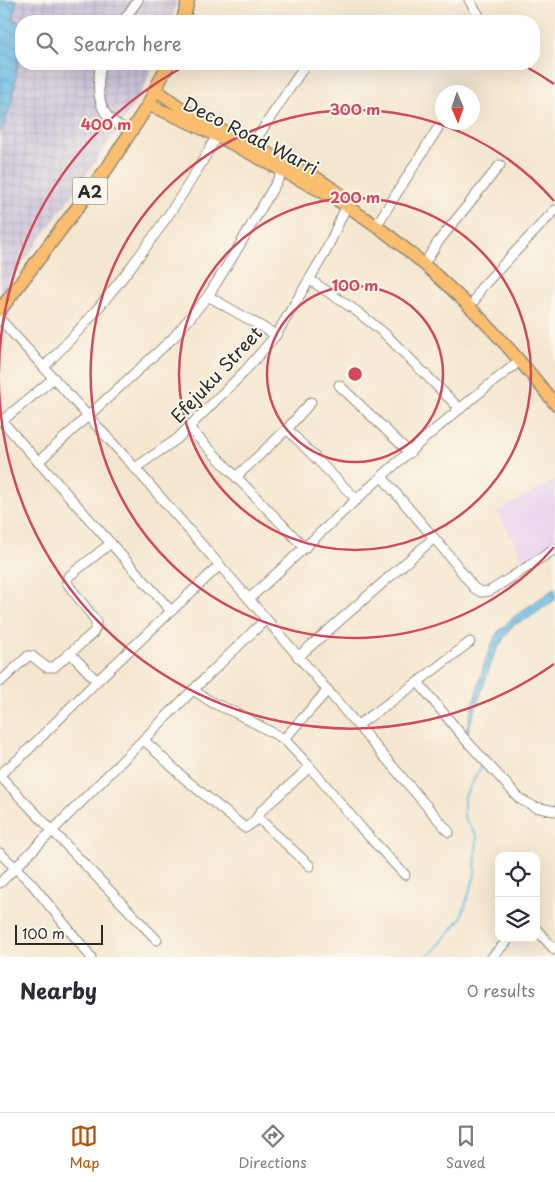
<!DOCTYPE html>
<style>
:root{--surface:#fff;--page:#f7f7f7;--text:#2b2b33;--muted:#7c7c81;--line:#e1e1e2;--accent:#b45309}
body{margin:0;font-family:"Playpen Sans",sans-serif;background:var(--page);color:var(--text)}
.controls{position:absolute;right:15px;bottom:15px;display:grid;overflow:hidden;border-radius:10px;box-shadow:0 5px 20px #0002}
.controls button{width:45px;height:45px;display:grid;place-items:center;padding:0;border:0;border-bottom:1px solid var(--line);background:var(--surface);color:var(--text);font:25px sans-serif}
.compass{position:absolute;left:435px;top:85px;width:45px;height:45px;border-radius:50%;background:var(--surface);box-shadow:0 5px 20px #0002;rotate:178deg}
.scale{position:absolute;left:15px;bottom:12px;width:88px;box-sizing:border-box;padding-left:5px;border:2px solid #2b2b2b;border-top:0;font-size:14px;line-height:18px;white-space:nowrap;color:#2b2b2b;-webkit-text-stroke:4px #fbf7ec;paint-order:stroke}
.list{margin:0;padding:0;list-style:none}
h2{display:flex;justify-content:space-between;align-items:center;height:65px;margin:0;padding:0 20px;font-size:21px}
h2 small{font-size:16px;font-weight:400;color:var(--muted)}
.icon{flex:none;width:28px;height:28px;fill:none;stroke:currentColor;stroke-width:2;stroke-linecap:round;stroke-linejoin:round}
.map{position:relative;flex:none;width:555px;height:957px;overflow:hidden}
.search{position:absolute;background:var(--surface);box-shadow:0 5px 20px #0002;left:15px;right:15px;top:15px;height:55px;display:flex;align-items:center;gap:12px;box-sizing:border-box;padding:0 18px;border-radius:20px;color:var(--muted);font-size:19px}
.sheet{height:155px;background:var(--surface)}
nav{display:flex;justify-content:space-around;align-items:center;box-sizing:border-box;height:70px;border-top:1px solid var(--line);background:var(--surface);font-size:14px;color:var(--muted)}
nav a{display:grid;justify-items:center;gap:2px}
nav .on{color:var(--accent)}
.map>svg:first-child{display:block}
.built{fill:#e8d2ee}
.industrial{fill:url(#industrial-grid)}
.water{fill:url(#water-waves);stroke:#4b7489}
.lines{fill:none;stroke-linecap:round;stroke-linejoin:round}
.stream{stroke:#6bbde7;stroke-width:2}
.minor-casing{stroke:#90897d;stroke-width:11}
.major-casing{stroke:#90897d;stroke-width:14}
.highway-casing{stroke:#90897d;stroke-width:15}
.minor{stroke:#fff;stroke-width:9}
.major{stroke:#fbbd6e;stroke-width:11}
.highway{stroke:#fbbd6e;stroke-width:12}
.ring{fill:none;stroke:#d1495b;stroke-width:2.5}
.labels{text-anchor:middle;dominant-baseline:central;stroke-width:4;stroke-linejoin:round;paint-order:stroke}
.shield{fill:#fbf7ec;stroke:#696865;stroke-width:1}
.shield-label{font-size:16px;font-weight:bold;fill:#2b2b2b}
.street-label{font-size:18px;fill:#2b2b2b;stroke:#fbf7ec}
.centre{fill:#d1495b;stroke:#fbf7ec;stroke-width:2.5}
.ring-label{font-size:15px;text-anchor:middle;font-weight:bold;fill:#d1495b;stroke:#fbf7ec;stroke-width:4;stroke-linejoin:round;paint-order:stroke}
</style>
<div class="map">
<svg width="555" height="957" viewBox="0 0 555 957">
<defs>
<pattern id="industrial-grid" width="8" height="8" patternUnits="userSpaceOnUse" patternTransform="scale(1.25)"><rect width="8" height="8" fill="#c9bfd7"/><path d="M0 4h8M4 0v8" fill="none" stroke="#ada4b9"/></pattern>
<pattern id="water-waves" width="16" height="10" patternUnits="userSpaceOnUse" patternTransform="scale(1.25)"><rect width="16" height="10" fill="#6bbde7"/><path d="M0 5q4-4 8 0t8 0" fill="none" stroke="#589abb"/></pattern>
</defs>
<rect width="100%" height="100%" fill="#fbf7ec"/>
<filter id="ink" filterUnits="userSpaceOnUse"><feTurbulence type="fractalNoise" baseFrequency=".02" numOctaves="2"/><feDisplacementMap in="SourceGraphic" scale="10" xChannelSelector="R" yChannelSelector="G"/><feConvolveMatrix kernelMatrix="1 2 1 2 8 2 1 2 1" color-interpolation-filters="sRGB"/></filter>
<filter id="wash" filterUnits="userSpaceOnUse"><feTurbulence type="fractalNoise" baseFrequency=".0096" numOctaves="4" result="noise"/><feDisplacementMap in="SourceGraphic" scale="20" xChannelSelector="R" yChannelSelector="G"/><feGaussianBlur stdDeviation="1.12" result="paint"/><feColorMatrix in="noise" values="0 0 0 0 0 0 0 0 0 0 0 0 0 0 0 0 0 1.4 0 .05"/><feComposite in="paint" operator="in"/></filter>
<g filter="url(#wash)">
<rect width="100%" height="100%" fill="#f5e7cf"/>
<polygon class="built" points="555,480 555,545 525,562 497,511"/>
<g class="industrial">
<polygon points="17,0 176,0 172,21 21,21 21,23 13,19"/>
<polygon points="21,41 21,64 154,64 140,95 83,180 0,294 0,135 12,101"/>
</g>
<g class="water">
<polygon points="0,0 17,0 13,19 21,23 21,41 12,101 0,135"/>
<polygon points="555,588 555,600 529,618 513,625 504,638 494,655 467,734 465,733 486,658 497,633 512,618"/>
</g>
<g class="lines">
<polyline class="stream" points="426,957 435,950 461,918 475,875 477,836 464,817 464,798 481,766"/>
</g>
</g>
<g filter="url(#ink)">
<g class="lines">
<g class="minor-casing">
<g id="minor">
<polyline points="469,0 478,14"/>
<polyline points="123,21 138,0"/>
<path d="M101 64C97 82 96 107 112 121 117 125 124 128 130 130"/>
<polyline points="252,145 306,64"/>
<polyline points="376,226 438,128"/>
<polyline points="428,258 438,242 500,165"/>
<polyline points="310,280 355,310 384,333 460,409"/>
<polyline points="208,296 276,335"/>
<polyline points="475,300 481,288 555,210"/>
<polyline points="0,319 135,468 249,599"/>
<path d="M44 367C61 349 78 332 94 313 140 258 182 200 216 137"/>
<polyline points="54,378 2,421 171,611"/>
<polyline points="339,385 410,453"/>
<polyline points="189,428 305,548"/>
<polyline points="287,429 357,500"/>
<polyline points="38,462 173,338 208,296 235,253 283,171"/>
<polyline points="135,468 177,439 245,371 276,335 325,253 346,207"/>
<polyline points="236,477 287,429 311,402"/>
<polyline points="382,477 451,558 474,588 481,592 490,591 555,549"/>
<polyline points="70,653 97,681"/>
<polyline points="298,657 434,538"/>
<polyline points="0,682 28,656 32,656 46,667 54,667 93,633 96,627 96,621 70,587 67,582 68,577 111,543"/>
<polyline points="418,682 470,642"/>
<polyline points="193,690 213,703 236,713 284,739 310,767 362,829 405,875"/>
<polyline points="358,725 418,682 464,738 520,799 535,807 555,811"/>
<polyline points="284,739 328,690"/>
<polyline points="144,740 185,779 245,828 254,822 261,811 310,767"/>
<polyline points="0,774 21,757 97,681 219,566"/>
<polyline points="0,776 157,940"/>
<polyline points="257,817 310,866"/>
<path d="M449 832 249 599C337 518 424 433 520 361"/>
<polyline points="0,853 32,884 91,957"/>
<polyline points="0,883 193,690 266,619"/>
<polyline points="536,929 555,950"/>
<polyline points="492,957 510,938"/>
</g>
</g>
<g class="major-casing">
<g id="major">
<polyline points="155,89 184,110 227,133"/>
<path d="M148 105C192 122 235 145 277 168 316 188 356 209 391 237 452 285 507 342 555 404"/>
<polyline points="243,141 317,178 351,201"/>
</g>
</g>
<g class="highway-casing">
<g id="highway">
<polyline points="183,21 188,0"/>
<polyline points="0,310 108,167 148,105 168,64"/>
</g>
</g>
<use href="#minor" class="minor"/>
<use href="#major" class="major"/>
<use href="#highway" class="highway"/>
</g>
</g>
<g class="ring">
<circle cx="355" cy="374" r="88"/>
<circle cx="355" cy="374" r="176"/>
<path d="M554 547A264 264 0 1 1 554 201"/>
<path d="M554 664A352 352 0 1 1 187 65M523 65A352 352 0 0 1 554 84"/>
</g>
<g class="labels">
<rect class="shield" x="72.5" y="177.5" width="35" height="27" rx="4"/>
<g class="shield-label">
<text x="90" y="191">A2</text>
</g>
<g class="street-label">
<text transform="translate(251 135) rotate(27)">Deco Road Warri</text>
<text transform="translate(216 374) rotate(-47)">Efejuku Street</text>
</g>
</g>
<circle cx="355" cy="374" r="8" class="centre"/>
<g class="ring-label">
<text x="355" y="115">300 m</text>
<text x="106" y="130">400 m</text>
<text x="355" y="203">200 m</text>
<text x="355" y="291">100 m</text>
</g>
</svg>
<div class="controls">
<button><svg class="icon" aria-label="locate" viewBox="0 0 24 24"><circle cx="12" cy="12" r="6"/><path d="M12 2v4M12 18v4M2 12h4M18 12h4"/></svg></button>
<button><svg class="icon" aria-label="layers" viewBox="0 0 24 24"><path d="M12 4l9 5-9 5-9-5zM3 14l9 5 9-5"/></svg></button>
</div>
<svg class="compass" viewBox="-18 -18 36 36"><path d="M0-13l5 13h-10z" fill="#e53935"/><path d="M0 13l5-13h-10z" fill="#7c7c81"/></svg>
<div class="scale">100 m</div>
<div class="search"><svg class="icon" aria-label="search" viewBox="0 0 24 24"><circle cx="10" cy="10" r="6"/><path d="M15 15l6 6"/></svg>Search here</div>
</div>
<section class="sheet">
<h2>Nearby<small>0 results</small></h2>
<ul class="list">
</ul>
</section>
<nav>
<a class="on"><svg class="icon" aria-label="map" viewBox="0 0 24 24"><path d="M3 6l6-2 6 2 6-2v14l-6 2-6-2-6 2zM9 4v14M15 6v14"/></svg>Map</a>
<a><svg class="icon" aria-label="directions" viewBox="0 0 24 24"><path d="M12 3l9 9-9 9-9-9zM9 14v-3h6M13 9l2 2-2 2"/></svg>Directions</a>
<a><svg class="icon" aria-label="saved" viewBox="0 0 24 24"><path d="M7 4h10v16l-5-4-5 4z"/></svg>Saved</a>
</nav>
